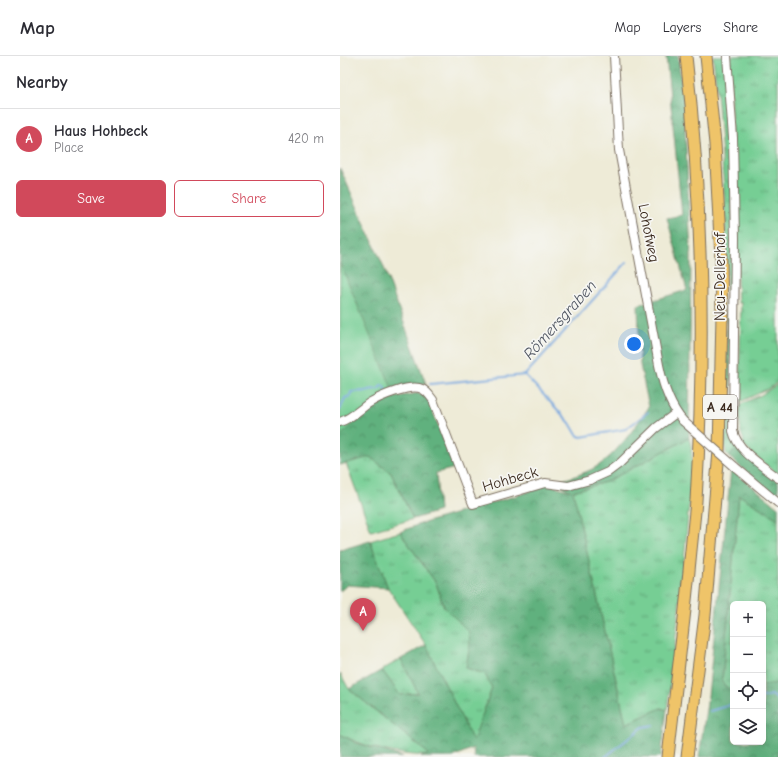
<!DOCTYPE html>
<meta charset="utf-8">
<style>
:root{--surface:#fff;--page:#f2f2f3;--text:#2b2b33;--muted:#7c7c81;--line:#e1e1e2;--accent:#d1495b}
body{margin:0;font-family:"Comic Neue",sans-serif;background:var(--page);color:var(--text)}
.controls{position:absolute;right:12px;bottom:12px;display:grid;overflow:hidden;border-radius:6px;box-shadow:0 4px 16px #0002}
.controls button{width:36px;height:36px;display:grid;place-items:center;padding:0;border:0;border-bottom:1px solid var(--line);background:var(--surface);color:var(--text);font:20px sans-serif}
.you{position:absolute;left:294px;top:288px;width:14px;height:14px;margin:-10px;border:3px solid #fff;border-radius:50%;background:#1a73e8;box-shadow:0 0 0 6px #1a73e833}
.badge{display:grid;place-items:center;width:26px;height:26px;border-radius:50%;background:var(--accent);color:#fff;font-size:13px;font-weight:700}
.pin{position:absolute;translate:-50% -33px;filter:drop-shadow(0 1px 2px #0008)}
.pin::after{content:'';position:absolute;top:21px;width:14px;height:12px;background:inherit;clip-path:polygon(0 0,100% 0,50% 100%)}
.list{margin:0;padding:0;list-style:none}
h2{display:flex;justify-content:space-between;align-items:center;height:52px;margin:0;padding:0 16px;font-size:17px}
h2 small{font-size:13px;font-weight:400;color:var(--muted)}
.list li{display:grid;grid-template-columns:26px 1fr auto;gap:12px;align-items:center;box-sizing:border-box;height:60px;padding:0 16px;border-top:1px solid var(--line)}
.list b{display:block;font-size:15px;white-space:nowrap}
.list p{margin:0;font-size:13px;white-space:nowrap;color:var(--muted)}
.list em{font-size:13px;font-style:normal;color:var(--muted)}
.actions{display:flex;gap:8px;padding:12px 16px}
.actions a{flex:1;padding:9px 0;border:1px solid var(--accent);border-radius:6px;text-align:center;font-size:14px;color:var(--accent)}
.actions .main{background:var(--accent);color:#fff}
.icon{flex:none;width:22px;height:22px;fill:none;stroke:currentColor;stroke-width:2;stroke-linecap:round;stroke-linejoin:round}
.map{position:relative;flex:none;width:438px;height:701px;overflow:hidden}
header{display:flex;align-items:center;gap:24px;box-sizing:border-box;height:56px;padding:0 20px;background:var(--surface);border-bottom:1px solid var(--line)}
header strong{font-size:19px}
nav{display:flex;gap:22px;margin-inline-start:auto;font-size:14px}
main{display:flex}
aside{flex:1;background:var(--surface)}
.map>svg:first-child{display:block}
.grass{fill:url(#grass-tufts);stroke:#587c59}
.forest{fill:url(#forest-crowns);stroke:#4e6e4e}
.park{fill:#76ce94;stroke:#587c59}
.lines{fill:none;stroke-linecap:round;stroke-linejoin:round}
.stream{stroke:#73a5de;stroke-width:2}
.minor-casing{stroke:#7a6e5f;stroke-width:10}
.highway-casing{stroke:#7a6e5f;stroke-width:13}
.minor{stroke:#fff;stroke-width:8}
.highway{stroke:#efc469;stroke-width:11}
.minor-bridge-casing{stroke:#7a6e5f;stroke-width:10;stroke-linecap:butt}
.minor-bridge{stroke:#fff;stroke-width:8}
.labels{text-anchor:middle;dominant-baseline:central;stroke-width:3.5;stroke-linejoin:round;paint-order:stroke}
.shield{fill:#f6f6f2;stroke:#73675e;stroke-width:1}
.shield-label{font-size:14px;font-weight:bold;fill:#3b2a1e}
.street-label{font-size:15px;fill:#3b2a1e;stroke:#f6f6f2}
.water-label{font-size:16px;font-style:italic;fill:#4f5561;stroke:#f6f6f2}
</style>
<header>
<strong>Map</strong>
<nav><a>Map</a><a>Layers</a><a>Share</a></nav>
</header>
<main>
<aside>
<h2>Nearby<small></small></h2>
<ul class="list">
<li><span class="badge">A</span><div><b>Haus Hohbeck</b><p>Place</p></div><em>420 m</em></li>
</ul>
<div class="actions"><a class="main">Save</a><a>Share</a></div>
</aside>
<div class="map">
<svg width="438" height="701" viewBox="0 0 438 701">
<defs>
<pattern id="grass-tufts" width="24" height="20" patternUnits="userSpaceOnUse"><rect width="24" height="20" fill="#76ce94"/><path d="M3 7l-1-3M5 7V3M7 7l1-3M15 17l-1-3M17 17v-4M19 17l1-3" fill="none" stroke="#62a778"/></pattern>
<pattern id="forest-crowns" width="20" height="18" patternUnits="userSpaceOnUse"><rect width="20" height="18" fill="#60b17e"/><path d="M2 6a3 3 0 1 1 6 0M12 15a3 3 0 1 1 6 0" fill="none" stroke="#509067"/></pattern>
</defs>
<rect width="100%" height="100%" fill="#f6f6f2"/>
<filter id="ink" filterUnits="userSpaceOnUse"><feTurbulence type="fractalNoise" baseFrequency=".025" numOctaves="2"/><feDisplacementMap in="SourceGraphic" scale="8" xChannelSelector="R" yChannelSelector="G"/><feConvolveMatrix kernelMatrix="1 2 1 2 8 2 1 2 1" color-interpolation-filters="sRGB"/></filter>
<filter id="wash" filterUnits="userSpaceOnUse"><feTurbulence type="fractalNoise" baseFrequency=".012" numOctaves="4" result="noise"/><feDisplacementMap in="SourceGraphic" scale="16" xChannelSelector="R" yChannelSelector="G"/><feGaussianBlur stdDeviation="0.9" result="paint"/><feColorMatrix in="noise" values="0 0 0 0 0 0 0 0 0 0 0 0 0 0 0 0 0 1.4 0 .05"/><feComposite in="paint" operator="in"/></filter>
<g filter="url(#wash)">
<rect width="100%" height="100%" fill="#eeebd7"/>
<g class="grass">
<path d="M373 0H384L389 80 393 174 390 348 402 394 389 401 386 397 385 390C389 260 388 130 373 0Z"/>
<polygon points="389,0 438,0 438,326 428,333 400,346 399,346 401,246 398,247"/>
<polygon points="438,328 438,419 401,388 404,385 401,377 399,355 401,348 421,339"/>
<path d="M349 382C356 402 350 437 348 458 343 523 335 589 327 654L321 652 286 668 233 435 266 426Z"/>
<polygon points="30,401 51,417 73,463 31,475 6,407"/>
<polygon points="399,439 438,463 438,627 423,629 423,548 393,548 392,635 385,630 382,625"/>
<polygon points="60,476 96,527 104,551 129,576 130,588 126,612 145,618 152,632 133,686 86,589 48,532 30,485"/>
<polygon points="61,603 78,637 60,639 42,614"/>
<path d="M0 617 9 633 90 699C62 701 24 691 0 678Z"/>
</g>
<g class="forest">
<path d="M326 0H338L344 47 351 201 349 382 266 426 233 435 286 668 321 652 327 654 321 701H134L133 692 113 701H81L89 698 9 633 42 614 60 639 78 637 61 603 86 589 133 685 152 632 145 618 126 612 130 588 129 576 104 551 96 527 60 476 77 469 185 437 207 428 231 435 215 426C229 422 244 418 256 411 275 400 297 369 309 351L300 309 298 249 347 234 327 162 342 159Z"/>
<polygon points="0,112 43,209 86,328 49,335 0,217"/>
<polygon points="79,337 87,341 115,412 96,417 99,455 73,463 51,417 30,401 0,409 0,369 51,342"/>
<polygon points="398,394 402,394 438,425 438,443 389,401 393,396"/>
<polygon points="391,413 438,451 438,463 399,439 382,625 385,630 393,635 393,686 423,686 423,629 438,627 438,701 359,701 368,640"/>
<polygon points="30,485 48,532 7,529 0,535 0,494"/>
<polygon points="0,678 17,687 63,701 0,701"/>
</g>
<polygon class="park" points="0,207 53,335 0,380"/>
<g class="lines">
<g class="stream">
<polyline points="292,140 302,188"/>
<polyline points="185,319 230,367 237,379 241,381 286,373 308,356"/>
<polyline points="90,328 185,319 287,206"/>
<path d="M0 354 5 342 10 340 11 336C15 335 21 336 25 335 31 333 32 333 39 333L41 329 44 330 46 335"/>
<polyline points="423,641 432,639 438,644"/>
<polyline points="370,655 393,648"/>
<polyline points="265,701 303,671 314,669"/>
</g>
</g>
</g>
<g filter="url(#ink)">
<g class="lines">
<g class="minor-casing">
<g id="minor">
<path d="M274 0 279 94 319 309C323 329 329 349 343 365"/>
<path d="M387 0 393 82 395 182 393 375C398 396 422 409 438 422"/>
<path d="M0 366C12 362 19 354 29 347 39 341 71 327 82 333 87 335 90 340 93 344L133 448 205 427 228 430 250 424 268 416 280 407 316 372 336 357"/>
<polyline points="394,410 438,447"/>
</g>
</g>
<g class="highway-casing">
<g id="highway">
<path d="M328 701C335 639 343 577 349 515 351 492 354 468 356 445 365 296 363 148 346 0"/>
<polyline points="347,701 365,559 379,395 382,259 381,203 375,88 366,0"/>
</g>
</g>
<use href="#minor" class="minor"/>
<use href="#highway" class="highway"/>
<g class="minor-bridge-casing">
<polyline id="minor-bridge" points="343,365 394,410"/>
</g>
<use href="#minor-bridge" class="minor-bridge"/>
</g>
</g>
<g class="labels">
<rect class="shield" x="363" y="339" width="34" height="24" rx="3"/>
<g class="shield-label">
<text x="380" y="351">A 44</text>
</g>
<g class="street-label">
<text transform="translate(309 177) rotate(79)">Lohofweg</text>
<text transform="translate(380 221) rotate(-90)">Neu-Dellerhof</text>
<text transform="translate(170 423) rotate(-16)">Hohbeck</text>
</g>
<g class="water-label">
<text transform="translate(220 264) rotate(-48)">Römersgraben</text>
</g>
</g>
</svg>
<div class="controls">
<button>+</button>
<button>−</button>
<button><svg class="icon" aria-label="locate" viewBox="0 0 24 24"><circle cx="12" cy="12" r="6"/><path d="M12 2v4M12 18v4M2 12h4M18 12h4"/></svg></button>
<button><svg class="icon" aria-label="layers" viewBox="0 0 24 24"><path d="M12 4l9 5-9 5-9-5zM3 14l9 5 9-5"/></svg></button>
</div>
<div class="you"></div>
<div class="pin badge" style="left:23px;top:575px">A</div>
</div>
</main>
